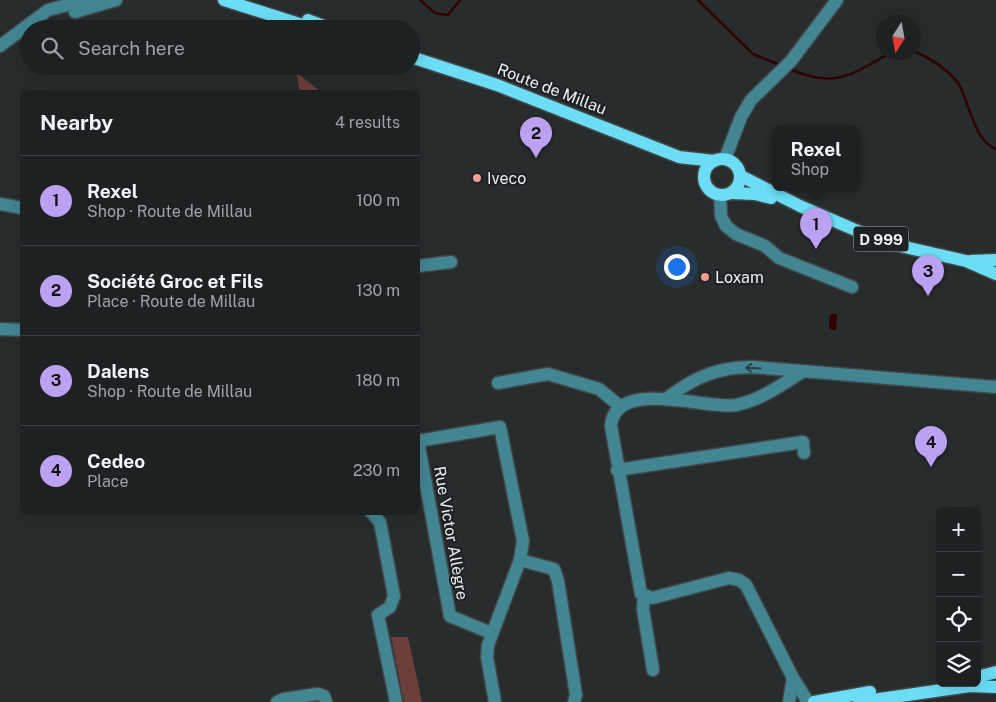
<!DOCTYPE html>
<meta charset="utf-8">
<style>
:root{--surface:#1d2122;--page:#25292a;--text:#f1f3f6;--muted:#a0a3a5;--line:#3b3e40;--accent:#bca0f2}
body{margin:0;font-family:"Public Sans",sans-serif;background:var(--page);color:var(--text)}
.controls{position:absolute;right:15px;bottom:15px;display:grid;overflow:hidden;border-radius:8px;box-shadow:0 5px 20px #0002}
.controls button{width:45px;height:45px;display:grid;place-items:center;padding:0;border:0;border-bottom:1px solid var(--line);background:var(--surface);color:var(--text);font:25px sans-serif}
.compass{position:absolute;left:876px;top:15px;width:45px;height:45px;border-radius:50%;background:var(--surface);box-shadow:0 5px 20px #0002;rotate:191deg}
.you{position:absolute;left:676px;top:266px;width:18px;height:18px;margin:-12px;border:4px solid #fff;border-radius:50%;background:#1a73e8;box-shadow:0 0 0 8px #1a73e833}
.badge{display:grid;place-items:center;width:32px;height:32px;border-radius:50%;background:var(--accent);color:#111;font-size:16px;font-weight:700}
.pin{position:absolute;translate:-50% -41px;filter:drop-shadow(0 1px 2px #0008)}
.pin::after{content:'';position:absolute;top:26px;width:18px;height:15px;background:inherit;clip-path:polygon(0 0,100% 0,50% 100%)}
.popup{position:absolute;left:772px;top:126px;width:88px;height:65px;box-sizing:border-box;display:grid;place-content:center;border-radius:8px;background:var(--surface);filter:drop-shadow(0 1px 4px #0005);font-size:16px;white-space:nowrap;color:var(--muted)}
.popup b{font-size:19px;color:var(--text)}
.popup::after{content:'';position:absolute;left:50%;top:100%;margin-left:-10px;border:10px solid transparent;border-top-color:var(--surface)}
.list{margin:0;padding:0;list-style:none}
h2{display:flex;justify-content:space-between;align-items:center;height:65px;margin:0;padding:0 20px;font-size:21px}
h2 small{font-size:16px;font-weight:400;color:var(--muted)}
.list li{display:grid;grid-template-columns:32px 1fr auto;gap:15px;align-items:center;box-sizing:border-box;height:90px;padding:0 20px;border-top:1px solid var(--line)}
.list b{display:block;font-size:19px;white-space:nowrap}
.list p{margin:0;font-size:16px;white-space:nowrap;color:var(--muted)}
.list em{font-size:16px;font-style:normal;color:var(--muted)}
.icon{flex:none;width:28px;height:28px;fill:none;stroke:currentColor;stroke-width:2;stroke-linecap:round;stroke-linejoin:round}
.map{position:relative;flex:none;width:996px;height:702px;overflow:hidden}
.search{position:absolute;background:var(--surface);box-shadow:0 5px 20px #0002;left:20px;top:20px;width:400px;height:55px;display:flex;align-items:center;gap:12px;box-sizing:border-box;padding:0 18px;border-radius:28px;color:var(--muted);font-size:19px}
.panel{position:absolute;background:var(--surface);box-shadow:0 5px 20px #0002;left:20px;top:90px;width:400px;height:425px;border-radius:8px}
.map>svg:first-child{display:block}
.green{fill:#6c3f3a}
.water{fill:#320102}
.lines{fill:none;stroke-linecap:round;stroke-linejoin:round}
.stream{stroke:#320102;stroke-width:2.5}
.minor-casing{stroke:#434748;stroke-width:15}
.major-casing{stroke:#434748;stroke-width:15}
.minor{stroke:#428694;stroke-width:12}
.major{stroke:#6bddf5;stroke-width:12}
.oneway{stroke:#284046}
.poi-dot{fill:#f59c93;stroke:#1d2224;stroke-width:2}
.labels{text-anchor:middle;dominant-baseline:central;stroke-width:4;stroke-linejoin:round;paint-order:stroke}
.shield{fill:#1d2224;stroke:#afb2b4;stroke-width:1}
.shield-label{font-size:15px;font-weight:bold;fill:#edf0f1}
.street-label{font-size:16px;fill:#edf0f1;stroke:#1d2224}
.poi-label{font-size:16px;fill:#edf0f1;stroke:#1d2224;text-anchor:start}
</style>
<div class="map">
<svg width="996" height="702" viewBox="0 0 996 702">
<rect width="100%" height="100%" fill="#272c2d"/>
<g class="green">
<polygon points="296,72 321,92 300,92"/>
<polygon points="391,637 408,637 422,702 404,702"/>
</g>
<polygon class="water" points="830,314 837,314 836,330 829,329"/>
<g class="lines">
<g class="stream">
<polyline points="420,0 435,13 448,15 460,0"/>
<polyline points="698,0 753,54 780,65"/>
<path d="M914 51C928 57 949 70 958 83 969 100 974 142 996 149"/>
<path d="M789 69C837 89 850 75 892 52"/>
</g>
<g class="minor-casing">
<g id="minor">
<polyline points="75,12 116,0"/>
<polyline points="0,46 48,10 88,0"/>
<polyline points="725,159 741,117 751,100 791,61 837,0"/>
<polyline points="720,195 721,216 726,226 736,234 765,246 779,258 852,287"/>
<polyline points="0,204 22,208"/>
<polyline points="418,266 451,262"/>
<polyline points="0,329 22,330"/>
<path d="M802 372C781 385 761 400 736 405 706 410 615 377 611 426L641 594 652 598 729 578 739 580 746 585 793 678 808 702"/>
<polyline points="498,383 548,374 599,389 621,407"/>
<path d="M666 399C694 377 718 367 753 367L996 387"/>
<polyline points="617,470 803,442 804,453"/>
<polyline points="371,512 380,522 394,596 390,607 378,615 396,702"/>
<polyline points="520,560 554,569 558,581 576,695 574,702"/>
<polyline points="644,596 643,609 653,670"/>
<polyline points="491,633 450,616 418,441 500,427 523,541 520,560 488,645 487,657 495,702"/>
<polyline points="277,702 284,699 318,694 324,696 326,702"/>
<polyline points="789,702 793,678"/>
</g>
</g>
<g class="major-casing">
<g id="major">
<polyline points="224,0 315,29"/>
<polyline points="308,20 332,29"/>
<polyline points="411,57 497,85 679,157 714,161"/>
<circle cx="722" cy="177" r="18"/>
<polyline points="741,176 800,206 853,229 896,245 966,261 996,274"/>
<polyline points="732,193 755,194 771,198"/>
<polyline points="971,261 996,260"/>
<polyline points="977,677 996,672"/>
<polyline points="814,702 870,692"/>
<polyline points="859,702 970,686 996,687"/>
</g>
</g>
<use href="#minor" class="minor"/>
<use href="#major" class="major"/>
</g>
<defs><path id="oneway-shaft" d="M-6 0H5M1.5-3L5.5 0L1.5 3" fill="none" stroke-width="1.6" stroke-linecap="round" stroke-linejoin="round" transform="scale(1.25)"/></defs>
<use class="oneway" href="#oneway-shaft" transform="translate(753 368) rotate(-177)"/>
<g class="poi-dot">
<circle cx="477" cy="178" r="5"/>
<circle cx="705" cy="277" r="5"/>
</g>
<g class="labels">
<rect class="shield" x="853.5" y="226.5" width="55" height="25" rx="4"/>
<g class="shield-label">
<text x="881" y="239">D 999</text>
</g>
<g class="street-label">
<text transform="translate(552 89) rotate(21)">Route de Millau</text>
<text transform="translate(451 533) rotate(80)">Rue Victor Allègre</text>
</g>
<g class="poi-label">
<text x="487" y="178">Iveco</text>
<text x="715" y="277">Loxam</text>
</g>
</g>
</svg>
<div class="controls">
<button>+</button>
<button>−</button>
<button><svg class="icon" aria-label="locate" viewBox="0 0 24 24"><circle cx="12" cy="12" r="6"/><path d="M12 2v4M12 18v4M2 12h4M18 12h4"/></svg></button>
<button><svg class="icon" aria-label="layers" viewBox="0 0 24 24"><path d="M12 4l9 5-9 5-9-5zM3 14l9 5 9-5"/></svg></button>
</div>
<svg class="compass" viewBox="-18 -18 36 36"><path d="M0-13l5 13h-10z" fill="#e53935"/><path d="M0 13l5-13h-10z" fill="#a0a3a5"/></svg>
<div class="you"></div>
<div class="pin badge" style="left:816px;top:249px">1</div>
<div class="popup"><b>Rexel</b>Shop</div>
<div class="pin badge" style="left:536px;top:158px">2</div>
<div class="pin badge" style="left:928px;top:296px">3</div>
<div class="pin badge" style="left:931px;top:467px">4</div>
<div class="search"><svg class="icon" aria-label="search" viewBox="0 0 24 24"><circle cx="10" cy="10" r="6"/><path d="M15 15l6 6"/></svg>Search here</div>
<section class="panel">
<h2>Nearby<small>4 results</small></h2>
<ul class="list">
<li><span class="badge">1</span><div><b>Rexel</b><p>Shop · Route de Millau</p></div><em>100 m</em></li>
<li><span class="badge">2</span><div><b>Société Groc et Fils</b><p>Place · Route de Millau</p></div><em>130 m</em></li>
<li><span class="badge">3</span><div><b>Dalens</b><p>Shop · Route de Millau</p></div><em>180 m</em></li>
<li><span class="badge">4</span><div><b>Cedeo</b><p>Place</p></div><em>230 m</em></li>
</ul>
</section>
</div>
